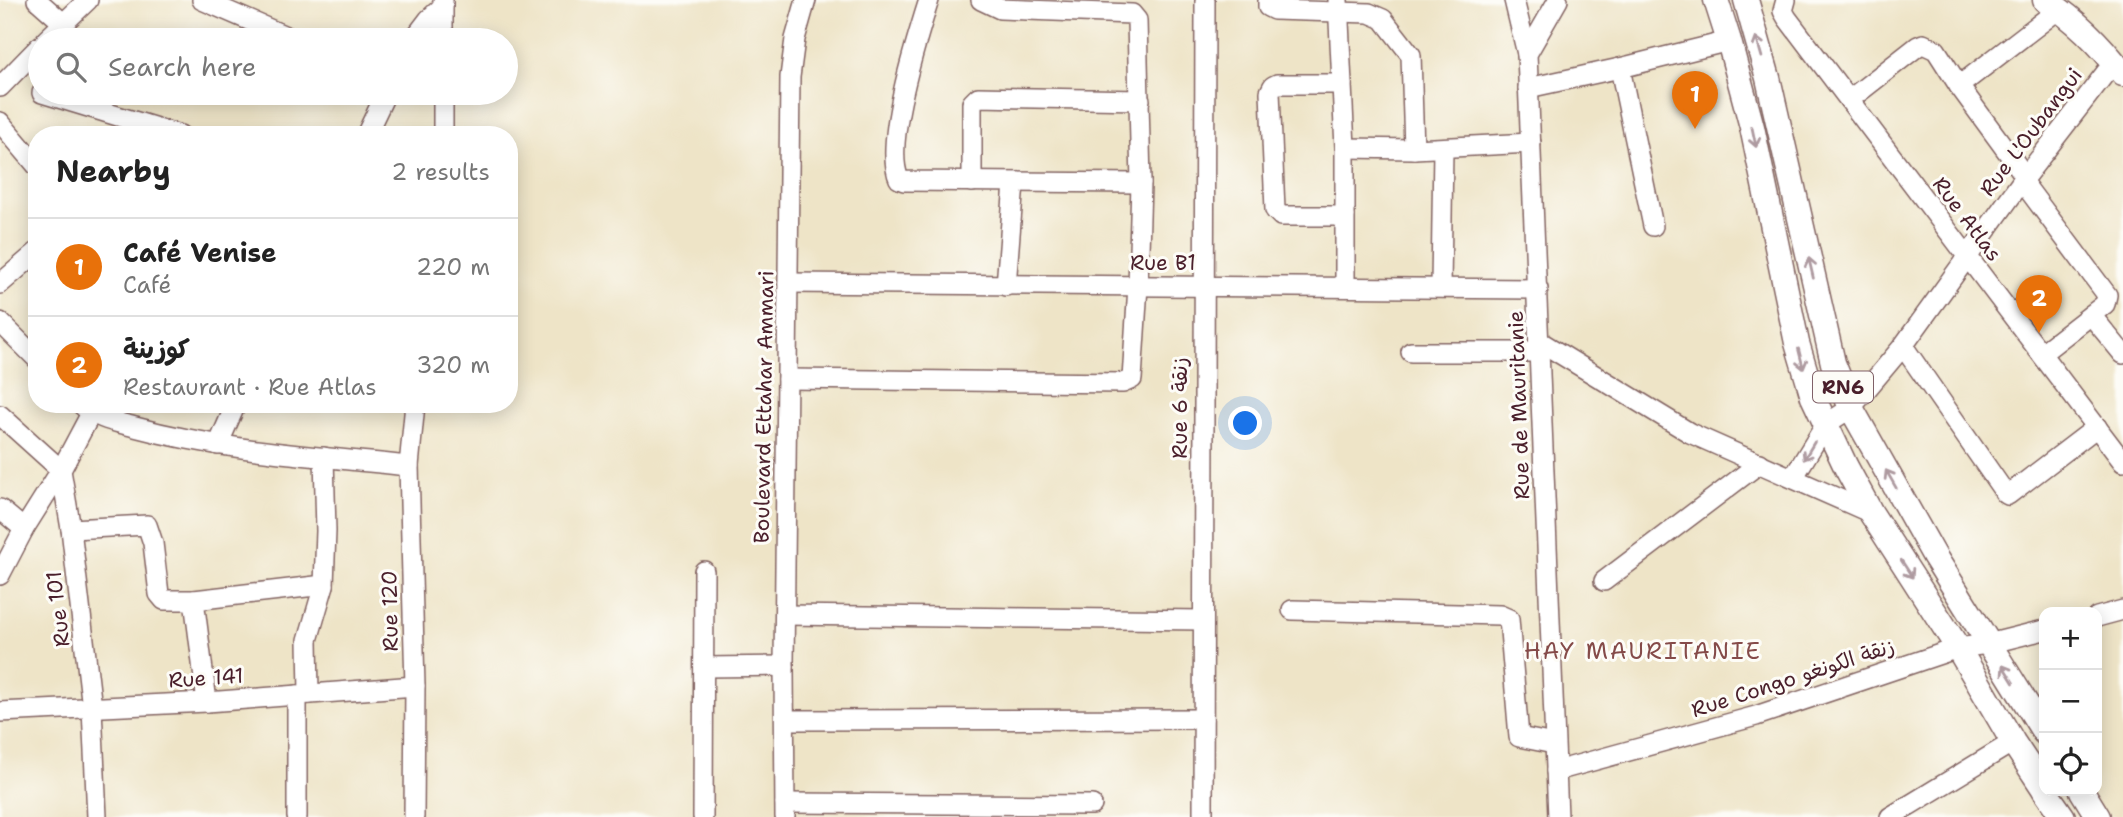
<!DOCTYPE html>
<meta charset="utf-8">
<style>
:root{--surface:#fff;--page:#f6f6f6;--text:#222;--muted:#767676;--line:#e0e0e0;--accent:#b5179e}
body{margin:0;font-family:"Shantell Sans","Playpen Sans Arabic",sans-serif;background:var(--page);color:var(--text)}
.controls{position:absolute;right:21px;bottom:21px;display:grid;overflow:hidden;border-radius:14px;box-shadow:0 4px 18px #0003}
.controls button{width:63px;height:63px;display:grid;place-items:center;padding:0;border:0;border-bottom:2px solid var(--line);background:var(--surface);color:var(--text);font:35px sans-serif}
.you{position:absolute;left:1246px;top:424px;width:24px;height:24px;margin:-18px;border:5px solid #fff;border-radius:50%;background:#1a73e8;box-shadow:0 0 0 10px #1a73e833}
.badge{display:grid;place-items:center;width:46px;height:46px;border-radius:50%;background:var(--accent);color:#fff;font-size:23px;font-weight:700}
.pin{position:absolute;translate:-50% -58px;filter:drop-shadow(0 2px 4px #0008)}
.pin::after{content:'';position:absolute;top:37px;width:24px;height:21px;background:inherit;clip-path:polygon(0 0,100% 0,50% 100%)}
.list{margin:0;padding:0;list-style:none}
h2{display:flex;justify-content:space-between;align-items:center;height:91px;margin:0;padding:0 28px;font-size:30px}
h2 small{font-size:23px;font-weight:400;color:var(--muted)}
.list li{display:grid;grid-template-columns:46px 1fr auto;gap:21px;align-items:center;box-sizing:border-box;height:98px;padding:0 28px;border-top:2px solid var(--line)}
.list b{display:block;font-size:26px;white-space:nowrap}
.list p{margin:0;font-size:23px;white-space:nowrap;color:var(--muted)}
.list em{font-size:23px;font-style:normal;color:var(--muted)}
.icon{flex:none;width:38px;height:38px;fill:none;stroke:currentColor;stroke-width:2;stroke-linecap:round;stroke-linejoin:round}
.map{position:relative;flex:none;width:2123px;height:817px;overflow:hidden}
.search{position:absolute;background:var(--surface);box-shadow:0 4px 18px #0003;left:28px;top:28px;width:490px;height:77px;display:flex;align-items:center;gap:18px;box-sizing:border-box;padding:0 24px;border-radius:38px;color:var(--muted);font-size:26px}
.panel{position:absolute;background:var(--surface);box-shadow:0 4px 18px #0003;left:28px;top:126px;width:490px;height:287px;border-radius:28px}
.map>svg:first-child{display:block}
.lines{fill:none;stroke-linecap:round;stroke-linejoin:round}
.minor-casing{stroke:#836462;stroke-width:22}
.major-casing{stroke:#836462;stroke-width:27}
.minor{stroke:#fff;stroke-width:19}
.major{stroke:#fff;stroke-width:24}
.oneway{stroke:#ae9aa0}
.labels{text-anchor:middle;dominant-baseline:central;stroke-width:6;stroke-linejoin:round;paint-order:stroke}
.shield{fill:#fdfcf7;stroke:#806168;stroke-width:2}
.shield-label{font-size:19px;font-weight:bold;fill:#4a1f2b}
.street-label{font-size:21px;fill:#4a1f2b;stroke:#fdfcf7}
.neighbourhood-label{font-size:23px;letter-spacing:2px;fill:#854b49;stroke:#fdfcf7}
</style>
<div class="map">
<svg width="2123" height="817" viewBox="0 0 2123 817">
<rect width="100%" height="100%" fill="#fdfcf7"/>
<filter id="ink" filterUnits="userSpaceOnUse"><feTurbulence type="fractalNoise" baseFrequency=".0143" numOctaves="2"/><feDisplacementMap in="SourceGraphic" scale="14" xChannelSelector="R" yChannelSelector="G"/><feConvolveMatrix kernelMatrix="1 2 1 2 8 2 1 2 1" color-interpolation-filters="sRGB"/></filter>
<filter id="wash" filterUnits="userSpaceOnUse"><feTurbulence type="fractalNoise" baseFrequency=".00686" numOctaves="4" result="noise"/><feDisplacementMap in="SourceGraphic" scale="28" xChannelSelector="R" yChannelSelector="G"/><feGaussianBlur stdDeviation="1.57" result="paint"/><feColorMatrix in="noise" values="0 0 0 0 0 0 0 0 0 0 0 0 0 0 0 0 0 1.4 0 .05"/><feComposite in="paint" operator="in"/></filter>
<g filter="url(#wash)">
<rect width="100%" height="100%" fill="#eee4c7"/>
</g>
<g filter="url(#ink)">
<g class="lines">
<g class="minor-casing">
<g id="minor">
<polyline points="37,0 63,23"/>
<polyline points="202,0 295,40"/>
<path d="M929 0C917 38 883 144 899 179L904 181 1141 183"/>
<polyline points="1268,0 1268,7 1274,10 1369,13 1383,19 1411,55 1414,149"/>
<polyline points="1338,0 1345,148 1345,287"/>
<polyline points="1514,0 1527,54"/>
<polyline points="1558,0 1527,54 1558,817"/>
<polyline points="1786,0 1783,11 1787,18 2123,462"/>
<polyline points="46,40 88,0"/>
<polyline points="413,40 429,19 443,6"/>
<polyline points="443,40 443,0"/>
<polyline points="1620,68 1653,226"/>
<polyline points="1342,84 1277,84 1273,86 1270,92 1275,210 1281,216 1345,216"/>
<polyline points="1959,86 2059,9"/>
<polyline points="0,87 40,46"/>
<polyline points="1528,88 1620,68 1729,41"/>
<polyline points="42,93 180,135"/>
<polyline points="1849,100 1918,46 1923,44 1936,50 1959,86 2025,176"/>
<polyline points="0,122 37,166"/>
<polyline points="366,135 386,93"/>
<polyline points="443,135 443,93"/>
<polyline points="1345,148 1414,149 1531,143"/>
<polyline points="2022,181 2107,295 2105,304 2042,353"/>
<polyline points="972,182 972,103 978,97 1140,100"/>
<polyline points="788,283 1538,289"/>
<polyline points="0,284 37,252"/>
<polyline points="1006,286 1014,183"/>
<polyline points="1441,287 1443,148"/>
<polyline points="2091,315 2123,354"/>
<polyline points="0,322 37,359"/>
<polyline points="1539,341 1690,433 1871,513"/>
<polyline points="1903,346 2005,493 2008,495 2097,427"/>
<polyline points="1411,352 1540,352"/>
<polyline points="787,379 1123,383 1132,379 1138,286 1141,183 1137,20 1132,14 1000,9 981,0"/>
<polyline points="96,404 61,470 71,529 92,708 97,817"/>
<path d="M82 405C96 419 116 422 135 427 224 451 317 456 409 466"/>
<polyline points="0,415 61,470 24,529 0,575"/>
<polyline points="218,445 236,404"/>
<polyline points="1793,478 1826,424 1851,408 1903,346 2022,181 2114,62"/>
<polyline points="0,509 24,529"/>
<polyline points="71,529 147,525 153,543 159,594 164,600 194,600 324,585"/>
<polyline points="1604,581 1760,463"/>
<polyline points="194,600 207,702"/>
<polyline points="1292,610 1500,615 1509,619 1519,737 1554,744"/>
<polyline points="785,615 1203,620"/>
<polyline points="2097,617 2123,610"/>
<polyline points="704,667 784,666"/>
<polyline points="309,694 308,640 324,585 326,531 324,457"/>
<polyline points="297,695 297,817"/>
<polyline points="0,712 207,702 415,686"/>
<polyline points="785,720 1203,719"/>
<polyline points="1556,771 1756,716 1958,648 1988,644 2044,630"/>
<polyline points="785,803 1092,805"/>
<polyline points="414,817 415,686 409,466 415,404"/>
<polyline points="703,817 704,571"/>
<polyline points="785,817 784,666 790,77 795,39 806,0"/>
<polyline points="1203,817 1205,0"/>
<polyline points="1890,817 2013,742"/>
</g>
</g>
<g class="major-casing">
<g id="major">
<polyline points="1716,0 1729,41 1752,127 1797,343 1813,397 1846,467 1871,513 1958,648 2013,742 2044,789"/>
<polyline points="1746,0 1768,78 1833,363 1851,408 1935,557 2044,732"/>
<path d="M2045 0C2075 19 2102 46 2123 74"/>
<polyline points="2045,791 2063,817"/>
<polyline points="2082,791 2098,817"/>
</g>
</g>
<use href="#minor" class="minor"/>
<use href="#major" class="major"/>
</g>
<defs><path id="oneway-shaft" d="M-6 0H5M1.5-3L5.5 0L1.5 3" fill="none" stroke-width="1.6" stroke-linecap="round" stroke-linejoin="round" transform="scale(1.75)"/></defs>
<g class="oneway">
<use href="#oneway-shaft" transform="translate(1759 47) rotate(-106)"/>
<use href="#oneway-shaft" transform="translate(1754 137) rotate(78)"/>
<use href="#oneway-shaft" transform="translate(1811 268) rotate(-103)"/>
<use href="#oneway-shaft" transform="translate(1801 359) rotate(76)"/>
<use href="#oneway-shaft" transform="translate(1809 451) rotate(121)"/>
<use href="#oneway-shaft" transform="translate(1891 479) rotate(-120)"/>
<use href="#oneway-shaft" transform="translate(1907 569) rotate(57)"/>
<use href="#oneway-shaft" transform="translate(2008 674) rotate(-122)"/>
</g>
</g>
<g class="labels">
<rect class="shield" x="1813" y="371.5" width="60" height="31" rx="5"/>
<g class="shield-label">
<text x="1843" y="387">RN6</text>
</g>
<g class="street-label">
<text transform="translate(2031 132) rotate(-53)">Rue L'Oubangui</text>
<text transform="translate(1967 219) rotate(53)">Rue Atlas</text>
<text x="1163" y="263">Rue B1</text>
<text transform="translate(1519 405) rotate(-92)">Rue de Mauritanie</text>
<text transform="translate(764 407) rotate(-89)">Boulevard Ettahar Ammari</text>
<text transform="translate(1180 408) rotate(-90)">Rue 6 زنقة</text>
<text transform="translate(58 609) rotate(-97)">Rue 101</text>
<text transform="translate(390 611) rotate(-91)">Rue 120</text>
<text transform="translate(206 678) rotate(-4)">Rue 141</text>
<text transform="translate(1793 678) rotate(-18)">Rue Congo زنقة الكونغو</text>
</g>
<g class="neighbourhood-label">
<text x="1643" y="651">HAY MAURITANIE</text>
</g>
</g>
</svg>
<div class="controls">
<button>+</button>
<button>−</button>
<button><svg class="icon" aria-label="locate" viewBox="0 0 24 24"><circle cx="12" cy="12" r="6"/><path d="M12 2v4M12 18v4M2 12h4M18 12h4"/></svg></button>
</div>
<div class="you"></div>
<div class="pin badge" style="left:1695px;top:129px;background:#e8710a">1</div>
<div class="pin badge" style="left:2039px;top:333px;background:#e8710a">2</div>
<div class="search"><svg class="icon" aria-label="search" viewBox="0 0 24 24"><circle cx="10" cy="10" r="6"/><path d="M15 15l6 6"/></svg>Search here</div>
<section class="panel">
<h2>Nearby<small>2 results</small></h2>
<ul class="list">
<li><span class="badge" style="background:#e8710a">1</span><div><b>Café Venise</b><p>Café</p></div><em>220 m</em></li>
<li><span class="badge" style="background:#e8710a">2</span><div><b>كوزينة</b><p>Restaurant · Rue Atlas</p></div><em>320 m</em></li>
</ul>
</section>
</div>
